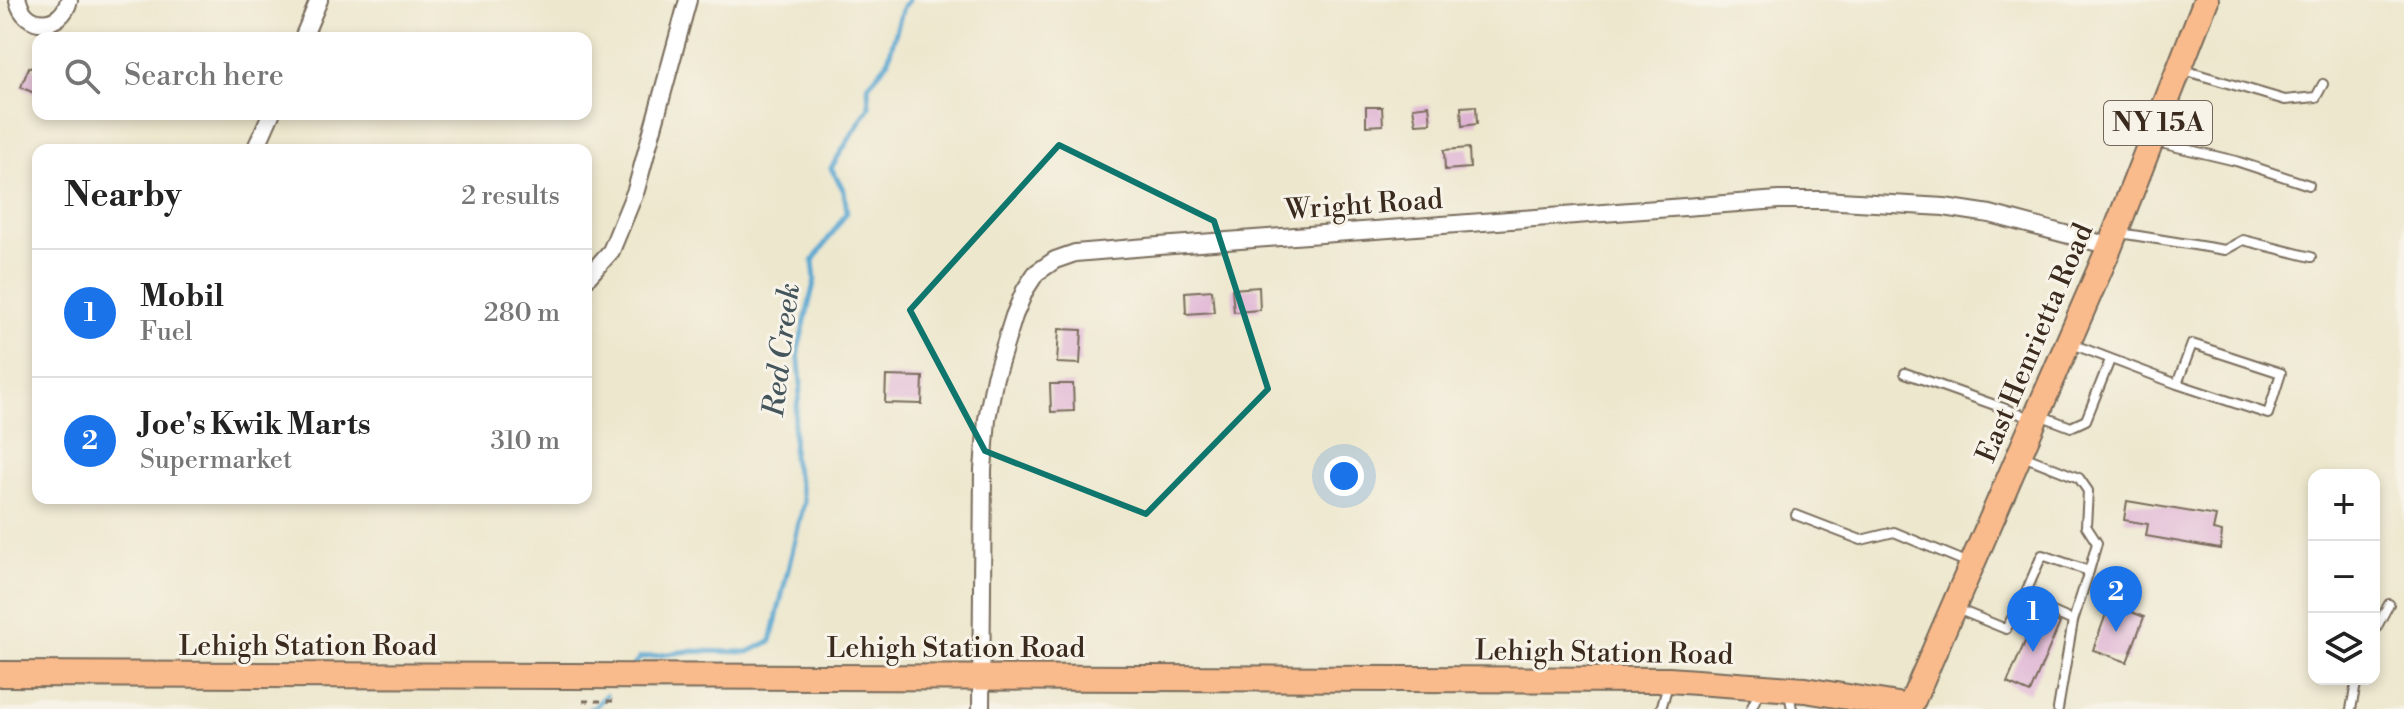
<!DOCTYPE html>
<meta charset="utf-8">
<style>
:root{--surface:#fff;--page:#f6f6f6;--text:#222;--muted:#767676;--line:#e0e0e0;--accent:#1a73e8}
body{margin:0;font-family:"Libre Bodoni",serif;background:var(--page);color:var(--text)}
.controls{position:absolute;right:24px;bottom:24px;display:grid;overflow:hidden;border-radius:16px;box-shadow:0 4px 12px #0003}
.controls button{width:72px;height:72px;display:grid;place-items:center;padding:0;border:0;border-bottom:2px solid var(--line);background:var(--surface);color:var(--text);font:40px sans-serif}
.you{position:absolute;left:1344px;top:476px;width:28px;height:28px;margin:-20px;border:6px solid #fff;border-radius:50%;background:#1a73e8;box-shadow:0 0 0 12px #1a73e833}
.badge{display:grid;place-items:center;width:52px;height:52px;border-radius:50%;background:var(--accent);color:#fff;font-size:26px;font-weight:700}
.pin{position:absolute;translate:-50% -66px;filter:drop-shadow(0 2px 4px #0008)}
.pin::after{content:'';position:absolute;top:42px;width:28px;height:24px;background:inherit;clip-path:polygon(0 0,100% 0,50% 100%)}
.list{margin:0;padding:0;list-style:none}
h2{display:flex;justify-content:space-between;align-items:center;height:104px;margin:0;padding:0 32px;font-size:34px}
h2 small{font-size:26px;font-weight:400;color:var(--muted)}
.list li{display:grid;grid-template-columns:52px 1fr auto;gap:24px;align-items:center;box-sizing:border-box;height:128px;padding:0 32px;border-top:2px solid var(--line)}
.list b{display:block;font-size:30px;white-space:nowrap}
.list p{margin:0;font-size:26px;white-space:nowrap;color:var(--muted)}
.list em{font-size:26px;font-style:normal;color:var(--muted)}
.icon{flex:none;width:44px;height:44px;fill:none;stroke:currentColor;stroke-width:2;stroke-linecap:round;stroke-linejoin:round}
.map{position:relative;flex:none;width:2404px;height:709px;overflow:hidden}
.search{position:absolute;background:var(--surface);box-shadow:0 4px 12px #0003;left:32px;top:32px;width:560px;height:88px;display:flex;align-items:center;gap:20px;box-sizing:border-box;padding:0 28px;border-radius:16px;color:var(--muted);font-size:30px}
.panel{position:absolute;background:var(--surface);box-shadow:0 4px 12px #0003;left:32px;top:144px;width:560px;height:360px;border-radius:16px}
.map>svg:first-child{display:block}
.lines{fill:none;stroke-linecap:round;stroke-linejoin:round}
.stream{stroke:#56a6d0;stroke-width:5}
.building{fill:#dfb3d4}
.service-casing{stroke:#796c5b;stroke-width:12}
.minor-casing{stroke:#796c5b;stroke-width:20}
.primary-casing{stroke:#796c5b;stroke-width:28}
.path{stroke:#796c5b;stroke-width:3;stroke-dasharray:6 6;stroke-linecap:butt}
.service{stroke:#fff;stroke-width:8}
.minor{stroke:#fff;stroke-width:16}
.primary{stroke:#fabb8c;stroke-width:24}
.marked{fill:none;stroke:#0f766e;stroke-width:6;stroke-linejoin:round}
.labels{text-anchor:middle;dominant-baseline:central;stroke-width:6;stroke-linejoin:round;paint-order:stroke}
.shield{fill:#f7f3e8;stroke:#73665b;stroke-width:2}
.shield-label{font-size:26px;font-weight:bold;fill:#3b2a1e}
.street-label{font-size:28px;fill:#3b2a1e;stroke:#f7f3e8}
.water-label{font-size:30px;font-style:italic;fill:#44555c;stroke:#f7f3e8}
</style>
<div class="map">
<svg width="2404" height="709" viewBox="0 0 2404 709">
<rect width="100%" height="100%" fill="#f7f3e8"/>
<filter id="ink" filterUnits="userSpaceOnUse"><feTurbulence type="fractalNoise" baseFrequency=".0125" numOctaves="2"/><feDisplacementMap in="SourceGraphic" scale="16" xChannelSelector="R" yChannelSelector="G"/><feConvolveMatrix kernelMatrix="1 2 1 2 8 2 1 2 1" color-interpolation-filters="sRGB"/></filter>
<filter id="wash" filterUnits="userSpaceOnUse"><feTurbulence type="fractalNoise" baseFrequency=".006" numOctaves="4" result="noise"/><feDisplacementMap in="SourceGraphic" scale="32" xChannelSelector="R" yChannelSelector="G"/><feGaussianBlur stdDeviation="1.8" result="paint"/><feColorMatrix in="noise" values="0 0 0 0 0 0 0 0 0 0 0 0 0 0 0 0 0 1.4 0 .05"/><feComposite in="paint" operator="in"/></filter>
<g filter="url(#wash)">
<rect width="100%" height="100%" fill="#ede7cd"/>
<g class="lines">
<g class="stream">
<polyline points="635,664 640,658 689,651 748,652 771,641 804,502 793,459 794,423 801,384 798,350 815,279 813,261 847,212 844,191 831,168 869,107 868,85 887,63 903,7 909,0"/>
<polyline points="589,709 595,707 606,695"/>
</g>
</g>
<g id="blocks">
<g class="building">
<polygon points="29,67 38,71 38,95 21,87"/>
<polygon points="1429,105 1431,123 1416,124 1413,107"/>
<polygon points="1476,106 1477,124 1462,126 1461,107"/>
<polygon points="1366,107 1382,107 1383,125 1366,126"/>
<polygon points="1469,148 1470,168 1445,170 1444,150"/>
<polygon points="1259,287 1260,310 1234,312 1232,289"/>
<polygon points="1212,290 1214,312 1186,314 1185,292"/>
<polygon points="1059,329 1082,330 1080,364 1057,363"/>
<polygon points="886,376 923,377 922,404 885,403"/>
<polygon points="1050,384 1073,384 1074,411 1051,412"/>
<polygon points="2127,501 2216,516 2213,530 2222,532 2220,549 2146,536 2148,524 2124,520"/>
<polygon points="2110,603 2144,617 2127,662 2093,650"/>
<polygon points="2037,614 2060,623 2030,693 2007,683"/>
</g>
</g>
</g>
<g filter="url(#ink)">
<use href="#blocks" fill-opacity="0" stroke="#796c5b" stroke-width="2"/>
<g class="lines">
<g class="service-casing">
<g id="service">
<polyline points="2180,69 2285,100 2316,97 2323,84"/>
<polyline points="2152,141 2236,161 2309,185"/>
<polyline points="2120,233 2225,250 2243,240 2311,257"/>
<polyline points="2069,343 2177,384 2268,414 2281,373 2192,344 2177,384"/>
<polyline points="1905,373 2034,419"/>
<polyline points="2042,416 2071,427 2086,420 2110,360"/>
<polyline points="1796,515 1861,540 1894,532 1971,564"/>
<polyline points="2023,599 2042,555 2089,571 2097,543 2086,526 2088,491 2079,478 2023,456"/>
<polyline points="1957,609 2006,629 2023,599 2073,621 2058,709"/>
<polyline points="2073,621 2089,571"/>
<polyline points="2374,632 2389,604"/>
<polyline points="1789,693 1792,709"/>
<polyline points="1661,709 1669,681"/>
<polyline points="1751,709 1759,692"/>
<polyline points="2351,709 2357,679"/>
</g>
</g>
<g class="minor-casing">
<g id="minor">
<path d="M18 0C24 30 62 30 69 0"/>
<polyline points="303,38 319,0"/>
<polyline points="255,150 271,114"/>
<polyline points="586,279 611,251 636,190 688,0"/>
<polyline points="981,709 983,470 987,419 995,377 1014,316 1025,290 1036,273 1055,260 1075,253 1159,246 1779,200 1823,200 1944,207 1990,214 2110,246"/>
</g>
</g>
<g class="primary-casing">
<polyline id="primary" points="0,674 1669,680 1805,690 1910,707 2110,246 2206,0"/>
</g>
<polyline class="path" points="583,701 616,701"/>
<use href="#service" class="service"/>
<use href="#minor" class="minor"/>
<use href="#primary" class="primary"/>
</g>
</g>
<path class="marked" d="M1059 145 1214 221 1268 389 1146 514 985 451 910 310Z"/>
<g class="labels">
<rect class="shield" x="2104" y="101" width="108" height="44" rx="6"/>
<g class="shield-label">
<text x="2158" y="123">NY 15A</text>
</g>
<g class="street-label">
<text transform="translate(1364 205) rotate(-4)">Wright Road</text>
<text transform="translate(2035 343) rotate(-67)">East Henrietta Road</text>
<text x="308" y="646">Lehigh Station Road</text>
<text x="956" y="648">Lehigh Station Road</text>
<text transform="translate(1604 653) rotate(1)">Lehigh Station Road</text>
</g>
<g class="water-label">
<text transform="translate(782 350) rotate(-83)">Red Creek</text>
</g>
</g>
</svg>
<div class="controls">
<button>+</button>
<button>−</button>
<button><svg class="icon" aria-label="layers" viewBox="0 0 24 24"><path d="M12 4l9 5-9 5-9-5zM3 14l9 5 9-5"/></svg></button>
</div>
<div class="you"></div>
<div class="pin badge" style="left:2033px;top:652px">1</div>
<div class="pin badge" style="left:2116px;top:632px">2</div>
<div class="search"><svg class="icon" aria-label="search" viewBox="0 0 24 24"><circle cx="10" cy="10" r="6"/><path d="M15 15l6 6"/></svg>Search here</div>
<section class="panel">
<h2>Nearby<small>2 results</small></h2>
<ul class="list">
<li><span class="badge">1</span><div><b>Mobil</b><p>Fuel</p></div><em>280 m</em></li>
<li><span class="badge">2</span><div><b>Joe's Kwik Marts</b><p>Supermarket</p></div><em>310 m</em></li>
</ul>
</section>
</div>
